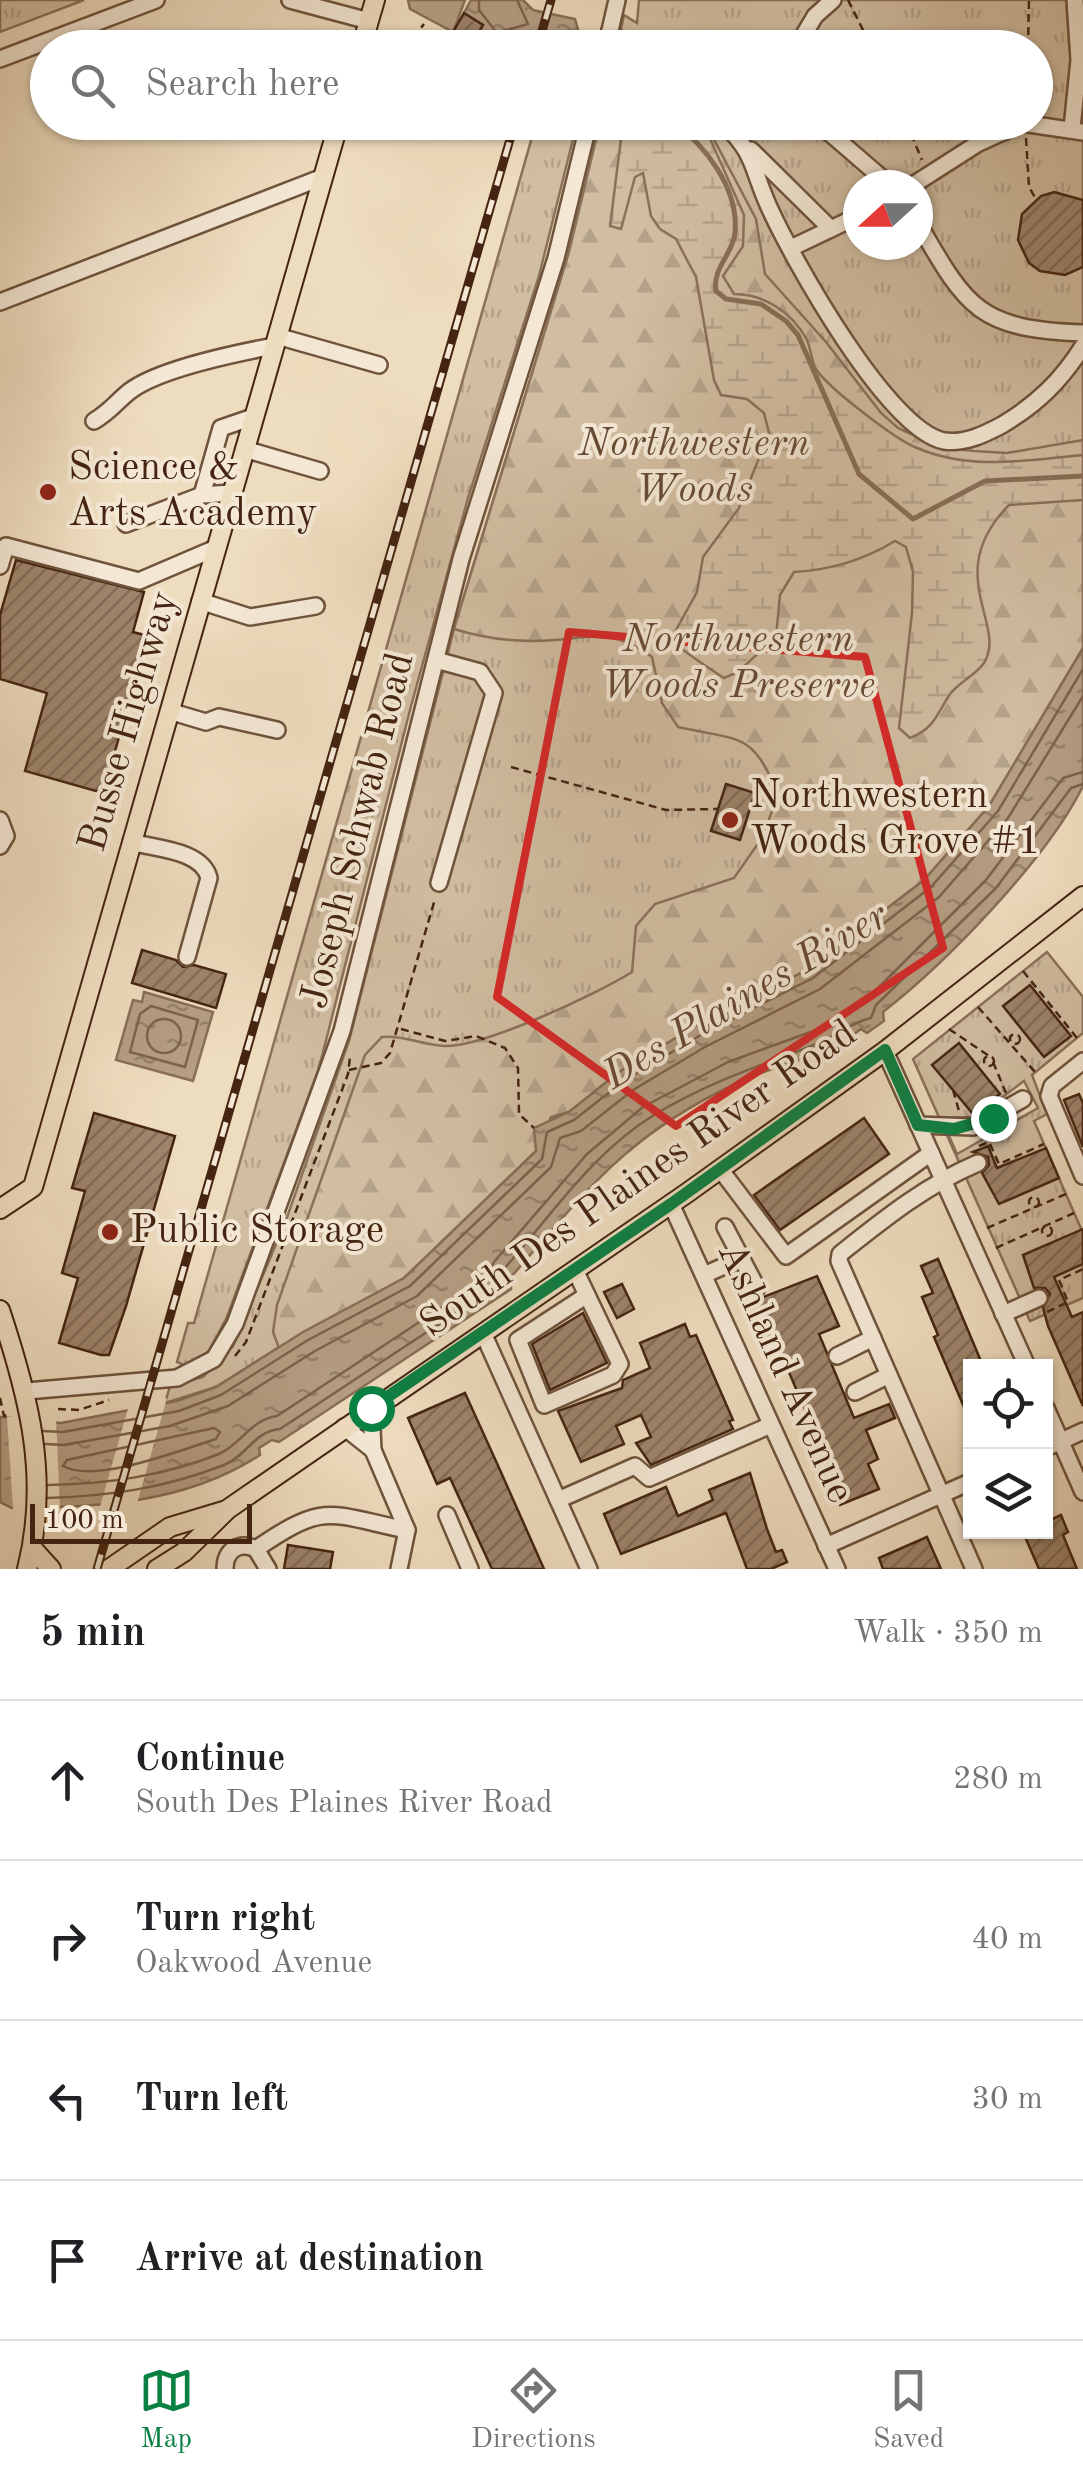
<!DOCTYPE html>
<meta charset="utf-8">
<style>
:root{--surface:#fff;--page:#f6f6f6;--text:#202124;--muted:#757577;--line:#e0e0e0;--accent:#0b8043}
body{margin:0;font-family:"Old Standard TT",serif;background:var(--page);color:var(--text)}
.controls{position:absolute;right:30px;bottom:30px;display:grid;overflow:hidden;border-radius:0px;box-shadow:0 2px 8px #0004}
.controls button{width:90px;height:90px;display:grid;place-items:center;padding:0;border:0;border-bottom:2px solid var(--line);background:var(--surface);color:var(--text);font:50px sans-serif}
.compass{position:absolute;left:843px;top:170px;width:90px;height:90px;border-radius:50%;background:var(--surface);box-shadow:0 2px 8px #0004;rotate:249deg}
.scale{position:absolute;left:30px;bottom:25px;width:222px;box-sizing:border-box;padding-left:10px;border:5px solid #452511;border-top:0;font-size:28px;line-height:35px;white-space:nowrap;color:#452511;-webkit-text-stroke:8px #f4e8d5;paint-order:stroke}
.stop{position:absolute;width:30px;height:30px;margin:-22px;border:8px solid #0b8043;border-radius:50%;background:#fff}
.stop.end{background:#0b8043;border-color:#fff;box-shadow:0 2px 10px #0008}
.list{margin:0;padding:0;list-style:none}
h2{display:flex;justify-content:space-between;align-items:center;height:130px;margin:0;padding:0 40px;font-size:42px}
h2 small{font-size:32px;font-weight:400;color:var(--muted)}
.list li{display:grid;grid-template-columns:65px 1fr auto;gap:30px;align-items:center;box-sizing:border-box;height:160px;padding:0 40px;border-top:2px solid var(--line)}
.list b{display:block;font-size:38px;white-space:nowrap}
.list p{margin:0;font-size:32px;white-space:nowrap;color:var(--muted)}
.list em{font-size:32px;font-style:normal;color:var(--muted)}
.icon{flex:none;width:55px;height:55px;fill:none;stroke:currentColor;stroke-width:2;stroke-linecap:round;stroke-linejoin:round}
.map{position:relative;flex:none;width:1083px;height:1569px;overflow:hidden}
.search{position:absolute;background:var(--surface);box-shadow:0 2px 8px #0004;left:30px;right:30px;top:30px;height:110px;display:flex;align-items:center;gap:25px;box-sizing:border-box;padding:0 35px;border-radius:55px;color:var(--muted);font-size:38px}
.sheet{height:770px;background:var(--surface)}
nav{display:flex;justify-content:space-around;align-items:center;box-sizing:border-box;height:140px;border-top:2px solid var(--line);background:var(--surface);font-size:28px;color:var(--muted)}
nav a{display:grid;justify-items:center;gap:5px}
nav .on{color:var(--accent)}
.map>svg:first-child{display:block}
.grass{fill:url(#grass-tufts);stroke:#8b7159;stroke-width:2.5;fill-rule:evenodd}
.forest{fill:url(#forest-firs);stroke:#8b7159;stroke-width:2.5}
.wetland{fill:url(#wetland-marsh);stroke:#8b7159;stroke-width:2.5}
.water{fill:url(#water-ripples);stroke:#886e55;stroke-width:2.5}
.pier{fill:#eedcbe}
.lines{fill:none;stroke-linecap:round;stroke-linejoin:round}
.shore{stroke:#7d624a;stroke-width:2.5}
.stream{stroke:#886e55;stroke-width:5}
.building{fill:url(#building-hatch);stroke:#452511;stroke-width:2.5}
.minor-casing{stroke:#6f533c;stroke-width:20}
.major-casing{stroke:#452511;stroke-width:22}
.path{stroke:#452511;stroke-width:2.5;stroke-dasharray:8 5;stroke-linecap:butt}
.minor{stroke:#f4e8d5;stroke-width:15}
.major{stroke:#eedcbe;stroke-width:18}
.rail-casing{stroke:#452511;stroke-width:9}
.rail{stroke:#f4e8d5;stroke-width:5;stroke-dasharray:15;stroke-linecap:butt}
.route{stroke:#0b8043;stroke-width:12}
.marked{fill:none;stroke:#d62828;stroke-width:8;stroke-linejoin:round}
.poi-dot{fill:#8f2418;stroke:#f4e8d5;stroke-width:4}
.labels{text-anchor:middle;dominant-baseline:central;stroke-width:8;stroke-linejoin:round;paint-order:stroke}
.park-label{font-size:40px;font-style:italic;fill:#684b35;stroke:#f4e8d5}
.poi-label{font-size:40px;fill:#452511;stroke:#f4e8d5;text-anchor:start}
.street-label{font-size:40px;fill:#452511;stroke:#f4e8d5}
.water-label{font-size:42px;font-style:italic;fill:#674933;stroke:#f4e8d5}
</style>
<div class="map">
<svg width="1083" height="1569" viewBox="0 0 1083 1569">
<defs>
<pattern id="grass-tufts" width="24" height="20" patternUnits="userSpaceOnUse" patternTransform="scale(2.5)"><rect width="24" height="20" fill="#d1bda1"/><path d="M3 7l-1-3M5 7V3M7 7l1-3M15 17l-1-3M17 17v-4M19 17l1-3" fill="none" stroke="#b5a28a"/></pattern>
<pattern id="forest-firs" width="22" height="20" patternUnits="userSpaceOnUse" patternTransform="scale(2.5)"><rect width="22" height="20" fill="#d1bda1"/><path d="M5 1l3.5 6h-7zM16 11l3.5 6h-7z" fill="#b5a28a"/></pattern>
<pattern id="wetland-marsh" width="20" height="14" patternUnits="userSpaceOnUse" patternTransform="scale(2.5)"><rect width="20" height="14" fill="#d1bda1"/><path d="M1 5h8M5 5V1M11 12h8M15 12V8" fill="none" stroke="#b5a28a"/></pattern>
<pattern id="water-ripples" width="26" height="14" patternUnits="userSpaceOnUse" patternTransform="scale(2.5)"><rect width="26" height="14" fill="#b59e83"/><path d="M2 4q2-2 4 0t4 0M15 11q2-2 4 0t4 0" fill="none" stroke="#95816a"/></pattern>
<pattern id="building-hatch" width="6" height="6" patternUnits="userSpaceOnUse" patternTransform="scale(2.5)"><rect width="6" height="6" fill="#9d846b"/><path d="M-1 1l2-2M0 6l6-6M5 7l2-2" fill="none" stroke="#826c57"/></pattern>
</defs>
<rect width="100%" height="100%" fill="#eedcbe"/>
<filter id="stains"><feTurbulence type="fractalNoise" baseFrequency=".002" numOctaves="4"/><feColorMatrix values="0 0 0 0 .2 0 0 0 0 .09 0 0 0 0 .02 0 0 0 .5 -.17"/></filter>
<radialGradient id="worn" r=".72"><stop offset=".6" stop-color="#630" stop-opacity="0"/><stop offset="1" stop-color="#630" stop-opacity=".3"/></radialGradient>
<g class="grass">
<polygon points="0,0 84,0 0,32"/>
<path d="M639 0H1083V648L694 1027 303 1332 216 1387 165 1403 170 1386 203 1377 233 1346 285 1223 349 1041 454 629 569 252 600 123 1036 122V48L617 47 624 15 637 23ZM858 185H918V245H858Z"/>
<polygon points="536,123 577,123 539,276 468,498 410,710 319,1068 227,1317 209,1351 186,1366 177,1362 188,1323 194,1323"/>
<path d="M1047 952 1083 997V1033L1032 1075 1047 1114 1034 1121 1083 1233V1298L1030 1321 913 1059ZM1024 1081 1038 1108 957 1154 941 1118 976 1117Z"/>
</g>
<path class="forest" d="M600 123H693L710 132 756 219 765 274 826 342 881 413 898 428 939 447 974 451 1007 453 1083 440V648L989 806 924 880 807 970 694 1027 619 1072 569 1112 551 1117 536 1151 404 1278 279 1348 273 1332 277 1305 365 1055 382 1037C404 1035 422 1045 444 1046 482 1048 597 994 632 972L636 926 655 904 734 878 762 838 778 795C753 731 740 741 678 727L662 703 652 657C604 622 584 642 532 641 505 641 480 637 454 629L569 252Z"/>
<path class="wetland" d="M623 123H693L708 134 744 215 743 246 723 276 734 294C764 294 792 312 807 340 811 349 811 360 816 369 827 387 896 440 917 448 971 471 1027 460 1083 455V500L1009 505C941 574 1008 625 984 663 976 675 959 682 950 694 937 714 934 729 910 738L899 728 912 613 913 572 906 547 895 541C864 560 830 570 794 572L780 595 776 637 738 672 724 678C713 671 675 646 671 639L697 592 703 557 739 508 769 433 764 413 747 399 721 395 714 380 696 277 676 239 660 229 651 216 643 173 635 177 621 229 610 226Z"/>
<g class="water">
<polygon points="408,0 465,0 453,32 410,9"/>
<polygon points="471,0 523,0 533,10 575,19 583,47 561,47 525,36 477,47 472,44 483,25 464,13"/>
<path d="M1083 648V786C1047 859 947 962 883 1012L884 1021 867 1033 861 1029C823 1059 777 1063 735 1084 627 1135 587 1190 511 1277V1289L279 1442 272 1440 259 1448 260 1455C185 1504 99 1507 12 1508L0 1502V1417L61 1423 177 1401 216 1387 303 1332 404 1278 536 1151 534 1128 569 1112 619 1072 694 1027 807 970 924 880 989 806Z"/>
<polygon points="144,992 213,1012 193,1081 116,1060 133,1000 142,1002"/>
</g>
<g class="pier">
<polygon points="167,1398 136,1507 99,1510 129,1405"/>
<polygon points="7,1417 56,1417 60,1510 13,1510"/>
</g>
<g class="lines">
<g class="shore">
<polyline points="479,0 479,10 497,33 528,24 517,0"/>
<polygon points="151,1006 198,1020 185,1067 130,1052 140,1014"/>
<circle cx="164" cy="1036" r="17"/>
<path d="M214 1428 220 1432 216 1439C181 1450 95 1484 63 1466L67 1460Z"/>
<polyline points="43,1431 63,1432 179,1411 221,1395 308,1340 410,1286 542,1159 547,1132 574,1120 625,1080 699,1036 813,978 931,887 998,811 1083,669"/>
<polyline points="45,1444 64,1445 170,1426 228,1406 315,1351 417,1296 551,1167 560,1138 581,1131 633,1090 705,1047 820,989 939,897 1008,818 1083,696"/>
<path d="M48 1485C108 1484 163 1476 219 1454 242 1444 250 1420 277 1416L486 1278 494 1262 587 1154 643 1107 728 1062 827 1026 860 1006 986 880 1063 778 1083 772"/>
<path d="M48 1498C110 1496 165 1488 224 1465 247 1456 254 1431 280 1429L498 1285 503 1270C550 1217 593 1152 654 1115 703 1085 755 1067 809 1047 831 1039 849 1023 871 1018L876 1005 996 888 1071 788 1083 784"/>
</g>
<path class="stream" d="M672 122C706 145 739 189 735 233 733 254 712 268 716 291L726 299 761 304 786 321 798 335 859 474 913 519 985 481 1083 476"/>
</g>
<g class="building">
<polygon points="464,13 483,25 472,44 465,40 462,46 449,39"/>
<polygon points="1054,192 1083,200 1083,267 1065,275 1040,271 1029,263 1018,240 1022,214 1041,196"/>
<polygon points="16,560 144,592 133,632 148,636 103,793 25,771 47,693 0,679 0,615"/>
<polygon points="726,784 755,793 740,840 711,831"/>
<polygon points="142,950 176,960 183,967 194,965 226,974 216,1008 132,983"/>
<polygon points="1030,985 1071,1036 1044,1057 1003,1006"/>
<polygon points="959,1043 1000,1094 973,1114 932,1065"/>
<polygon points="1079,1094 1083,1103 1083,1147 1064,1100"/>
<polygon points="94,1113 175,1136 126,1306 109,1355 101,1355 59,1343 78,1278 62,1273 85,1191 72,1188"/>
<polygon points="864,1118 889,1154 780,1230 754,1195"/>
<polygon points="988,1146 997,1168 1046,1148 1059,1178 999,1204 982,1173 989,1165 988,1157 973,1152"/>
<polygon points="1083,1229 1083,1264 1054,1277 1072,1317 1083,1312 1083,1406 1048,1326 1043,1308 1050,1294 1045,1288 1034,1288 1023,1255"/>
<polygon points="938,1259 983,1366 970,1366 970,1421 934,1337 938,1335 922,1297 933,1293 921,1266"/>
<polygon points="817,1276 839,1326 819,1334 854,1418 889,1404 895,1418 866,1430 878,1459 868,1464 879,1489 840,1505 832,1487 837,1485 780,1351 770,1355 748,1303"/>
<polygon points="622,1284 634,1309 617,1318 604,1292"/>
<polygon points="583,1313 607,1363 550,1390 532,1344"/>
<polygon points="685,1324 690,1337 696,1335 733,1420 729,1421 733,1429 651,1465 636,1443 651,1437 641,1415 616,1426 624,1444 581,1462 558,1411 622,1388 623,1380 650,1368 640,1343"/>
<polygon points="465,1393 500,1470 544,1569 492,1569 450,1478 437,1484 408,1418"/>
<polygon points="750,1473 767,1529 776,1552 782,1550 787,1562 771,1569 747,1569 726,1513 621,1554 604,1514 666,1487 678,1516 713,1500 709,1490"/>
<polygon points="1061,1515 1068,1532 1063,1535 1077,1569 1039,1569 1023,1532 1046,1532 1046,1522"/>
<polygon points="927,1537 941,1569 883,1569 879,1558"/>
<polygon points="288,1545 333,1552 330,1569 284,1569"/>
</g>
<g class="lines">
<g class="minor-casing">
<g id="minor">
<polyline points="290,0 369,21"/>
<polyline points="609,33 634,48"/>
<polyline points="606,48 617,0"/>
<polyline points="796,48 815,16 833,0"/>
<polyline points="0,59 156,0"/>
<path d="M722 122C756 154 751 167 769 207 793 260 888 430 944 441 965 444 985 434 1002 425 1037 404 1061 381 1083 346"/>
<polyline points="817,122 890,185"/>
<polyline points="1072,128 1079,60 1075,0"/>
<polyline points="751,150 831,229"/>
<polyline points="913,185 977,144 1022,123 1083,132"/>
<path d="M918 223C967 308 978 329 1083 333"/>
<polyline points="791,248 858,216"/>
<polyline points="0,302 323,177"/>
<polyline points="277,336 379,365"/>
<path d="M94 421C111 411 117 401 130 391 159 369 237 353 274 346"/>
<polyline points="244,449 320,471"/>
<polyline points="202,495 221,428 253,417"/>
<polyline points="126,524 202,495 231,493"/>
<polyline points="0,566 6,546 139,581 216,548"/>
<polyline points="200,601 250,617 316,606"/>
<polyline points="436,660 480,672 494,693 439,883"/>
<polyline points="169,711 206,722 219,717 277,730"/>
<polyline points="0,820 6,836 0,846"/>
<path d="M131 842C156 849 202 850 209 878L187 957"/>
<polyline points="885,1051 1027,1366"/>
<polyline points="1083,1061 1052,1086 1049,1096 1083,1176"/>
<polyline points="918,1125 973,1127 1023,1099"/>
<polyline points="720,1169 786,1256 931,1153"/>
<polyline points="671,1204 837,1569"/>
<polyline points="725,1227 757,1288"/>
<polyline points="575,1270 620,1364 613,1375 544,1405 518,1340 587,1295"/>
<polyline points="704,1275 742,1258"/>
<polyline points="1003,1314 1039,1298"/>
<polyline points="483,1333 589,1569"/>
<polyline points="837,1356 873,1338"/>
<polyline points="27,1391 177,1378 214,1359 235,1324 342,1031 461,559 556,258 589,122"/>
<polyline points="855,1392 889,1375"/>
<polyline points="371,1408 373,1450 407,1530 399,1569"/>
<polyline points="1046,1408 1083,1492"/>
<polyline points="344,1427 373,1450"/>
<polyline points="1046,1448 1083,1431"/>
<polyline points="558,1500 635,1466 649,1478 771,1425"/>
<polyline points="447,1515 470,1569"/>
<polyline points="826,1546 970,1482"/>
<polyline points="256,1549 268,1569"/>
<path d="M225 1569C225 1550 239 1541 256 1549 326 1501 328 1514 407 1530"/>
<path d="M974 1569 839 1261 840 1254C884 1219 926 1185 978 1163"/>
</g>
</g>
<g class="major-casing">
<g id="major">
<polyline points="361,48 375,0"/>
<polyline points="0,1209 33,1187 339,122"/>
<path d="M0 1310C29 1397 50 1478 27 1569"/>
<polyline points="32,1548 51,1569"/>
<polyline points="109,1569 170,1527 223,1511"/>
<polyline points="157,1569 184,1552 228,1509 687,1193 885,1051 1083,896"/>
</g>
</g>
<g class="path">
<polyline points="848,0 872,48"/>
<polyline points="405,48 424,24"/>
<polyline points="1028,48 1029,0"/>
<polyline points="906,122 922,160"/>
<polyline points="1026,138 1029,187 1036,199"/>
<polyline points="511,767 666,810 718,809"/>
<polyline points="1023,971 1077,1038"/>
<polyline points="978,1007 1035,1072"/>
<polyline points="401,1029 445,1041 476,1036 505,1048 518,1068 519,1114 534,1128"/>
<polyline points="949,1029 989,1056"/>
<circle cx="1015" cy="1039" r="5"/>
<circle cx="989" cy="1061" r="5"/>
<polyline points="993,1062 1006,1093"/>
<polyline points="349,1070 381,1063 390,1053 435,899"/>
<polyline points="953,1090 959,1111"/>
<polyline points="979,1146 989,1142 999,1164 1044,1144"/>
<circle cx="1034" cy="1202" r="5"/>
<circle cx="1047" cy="1231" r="5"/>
<polyline points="987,1228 1066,1194"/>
<polyline points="996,1248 1074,1213"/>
<polyline points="1047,1312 1068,1302 1059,1280 1083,1269"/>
<polyline points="235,1356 246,1342 348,1074 350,1057"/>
<polyline points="0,1398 4,1416 9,1415"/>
<polyline points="58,1409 79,1410 109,1400"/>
</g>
<use href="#minor" class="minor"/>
<use href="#major" class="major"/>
<g class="rail-casing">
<g id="rail">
<polyline points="537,48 551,0"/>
<polyline points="97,1569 515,122"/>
</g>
</g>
<use href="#rail" class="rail"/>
</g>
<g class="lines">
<polyline class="route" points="371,1408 671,1204 885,1050 918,1125 954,1129 993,1118"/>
</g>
<path class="marked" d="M569 632 865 657 943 948 676 1126 497 997Z"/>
<g class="poi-dot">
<circle cx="48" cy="492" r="10"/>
<circle cx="730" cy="820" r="10"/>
<circle cx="110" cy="1232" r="10"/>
</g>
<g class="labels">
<g class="park-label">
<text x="694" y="445">Northwestern<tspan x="694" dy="46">Woods</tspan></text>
<text x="738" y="641">Northwestern<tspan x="738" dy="46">Woods Preserve</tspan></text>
</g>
<g class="poi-label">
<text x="68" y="469">Science &amp;<tspan x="68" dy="46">Arts Academy</tspan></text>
<text x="750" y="797">Northwestern<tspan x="750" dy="46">Woods Grove #1</tspan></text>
<text x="130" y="1232">Public Storage</text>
</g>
<g class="street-label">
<text transform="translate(130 722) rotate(-74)">Busse Highway</text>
<text transform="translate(359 831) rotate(-76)">Joseph Schwab Road</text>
<text transform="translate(639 1180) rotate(-35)">South Des Plaines River Road</text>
<text transform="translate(784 1373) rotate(66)">Ashland Avenue</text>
</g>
<g class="water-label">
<text transform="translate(746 997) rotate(-31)">Des Plaines River</text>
</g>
</g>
<rect width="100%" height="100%" filter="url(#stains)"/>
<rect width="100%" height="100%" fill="url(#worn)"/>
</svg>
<div class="controls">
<button><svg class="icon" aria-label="locate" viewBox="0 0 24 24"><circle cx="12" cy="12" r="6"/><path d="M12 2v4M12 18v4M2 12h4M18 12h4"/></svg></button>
<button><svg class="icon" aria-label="layers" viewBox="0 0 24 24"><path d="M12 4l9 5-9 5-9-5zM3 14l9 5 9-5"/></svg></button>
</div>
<svg class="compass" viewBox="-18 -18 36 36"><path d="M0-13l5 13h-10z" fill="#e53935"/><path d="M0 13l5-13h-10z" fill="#757577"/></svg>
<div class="scale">100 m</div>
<div class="stop" style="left:371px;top:1408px"></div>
<div class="stop end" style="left:993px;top:1118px"></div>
<div class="search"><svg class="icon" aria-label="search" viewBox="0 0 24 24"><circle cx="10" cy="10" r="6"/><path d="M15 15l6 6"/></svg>Search here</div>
</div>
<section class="sheet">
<h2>5 min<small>Walk · 350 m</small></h2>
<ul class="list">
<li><svg class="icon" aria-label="ahead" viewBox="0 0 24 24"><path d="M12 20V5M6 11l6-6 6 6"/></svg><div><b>Continue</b><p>South Des Plaines River Road</p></div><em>280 m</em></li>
<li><svg class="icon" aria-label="right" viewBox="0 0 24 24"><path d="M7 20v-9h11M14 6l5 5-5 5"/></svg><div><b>Turn right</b><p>Oakwood Avenue</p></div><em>40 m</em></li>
<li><svg class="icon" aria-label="left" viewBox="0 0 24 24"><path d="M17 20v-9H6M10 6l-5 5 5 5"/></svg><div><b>Turn left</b></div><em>30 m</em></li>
<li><svg class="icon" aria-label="arrive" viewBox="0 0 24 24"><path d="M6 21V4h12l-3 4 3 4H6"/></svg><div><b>Arrive at destination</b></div></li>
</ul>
</section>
<nav>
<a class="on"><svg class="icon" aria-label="map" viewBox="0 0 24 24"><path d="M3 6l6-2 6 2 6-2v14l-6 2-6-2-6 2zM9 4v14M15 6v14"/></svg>Map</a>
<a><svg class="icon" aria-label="directions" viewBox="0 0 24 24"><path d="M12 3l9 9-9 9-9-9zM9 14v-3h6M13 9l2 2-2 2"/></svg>Directions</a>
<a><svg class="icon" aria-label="saved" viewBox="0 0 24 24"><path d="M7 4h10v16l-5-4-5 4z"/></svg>Saved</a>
</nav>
